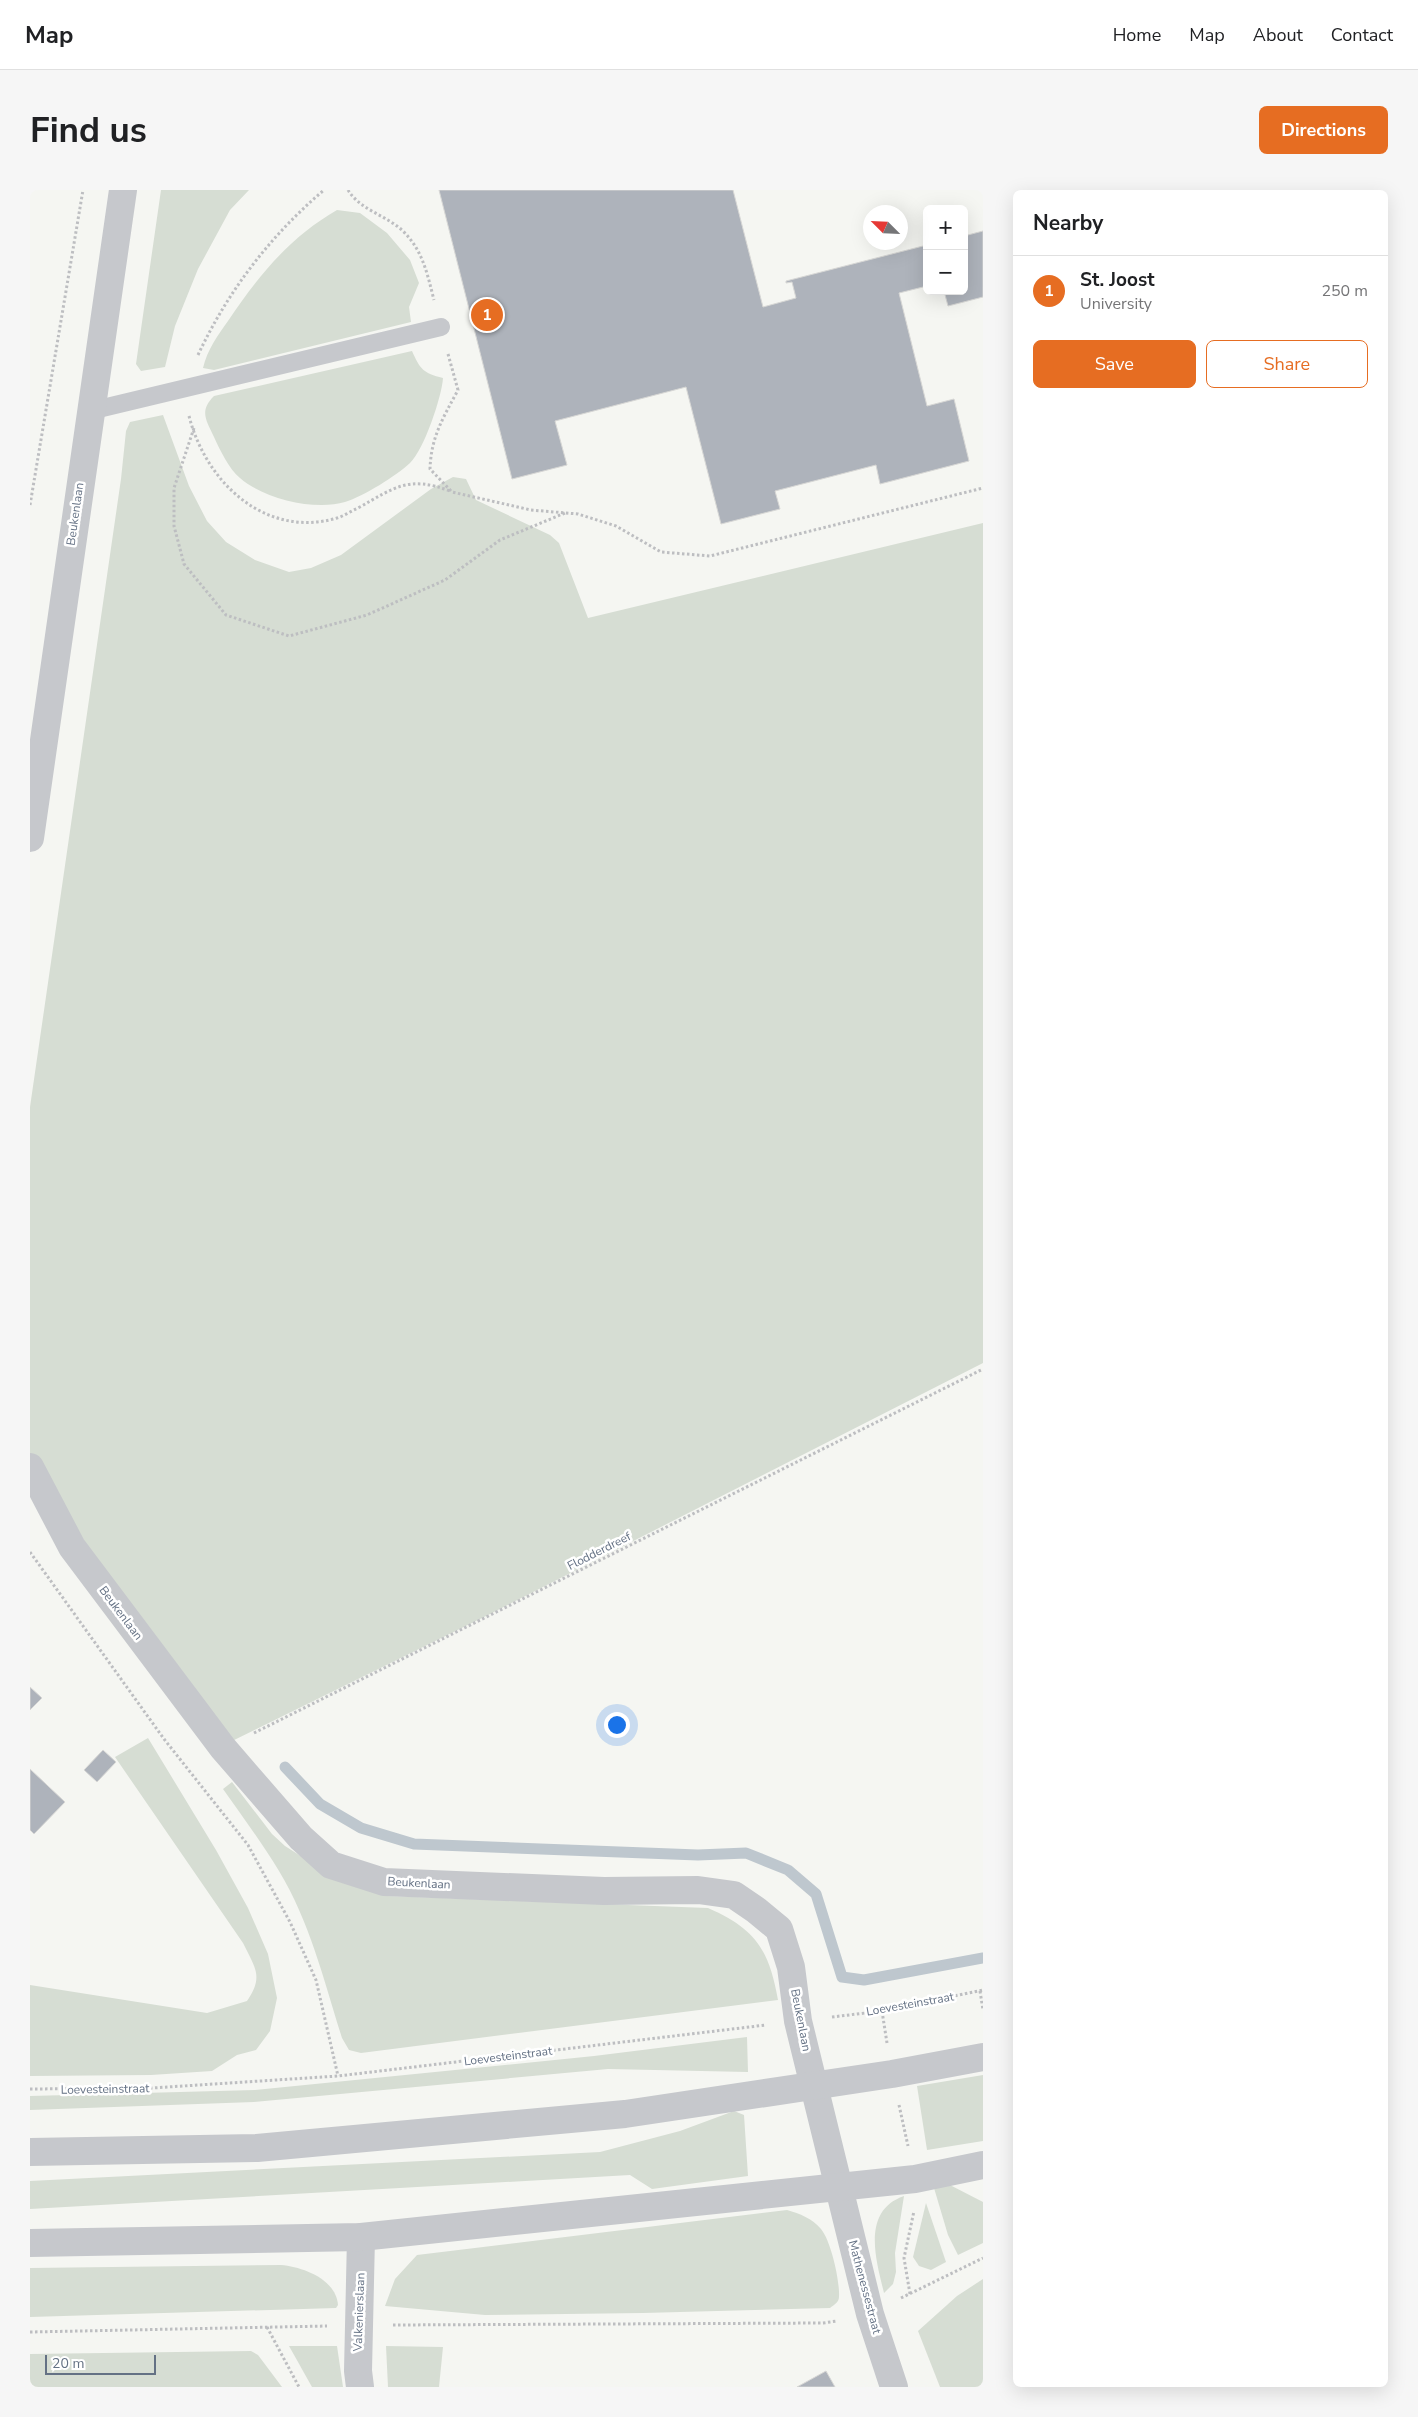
<!DOCTYPE html>
<meta charset="utf-8">
<style>
:root{--surface:#fff;--page:#f6f6f6;--text:#202124;--muted:#757577;--line:#e0e0e0;--accent:#e66d22}
body{margin:0;font-family:"Nunito Sans",sans-serif;background:var(--page);color:var(--text)}
.controls{position:absolute;right:15px;top:15px;display:grid;overflow:hidden;border-radius:8px;box-shadow:0 5px 20px #0002}
.controls button{width:45px;height:45px;display:grid;place-items:center;padding:0;border:0;border-bottom:1px solid var(--line);background:var(--surface);color:var(--text);font:25px sans-serif}
.compass{position:absolute;left:833px;top:15px;width:45px;height:45px;border-radius:50%;background:var(--surface);box-shadow:0 5px 20px #0002;rotate:294deg}
.scale{position:absolute;left:15px;bottom:12px;width:111px;box-sizing:border-box;padding-left:5px;border:2px solid #647184;border-top:0;font-size:14px;line-height:18px;white-space:nowrap;color:#647184;-webkit-text-stroke:4px #fff;paint-order:stroke}
.you{position:absolute;left:586px;top:1534px;width:18px;height:18px;margin:-12px;border:4px solid #fff;border-radius:50%;background:#1a73e8;box-shadow:0 0 0 8px #1a73e833}
.badge{display:grid;place-items:center;width:32px;height:32px;border-radius:50%;background:var(--accent);color:#fff;font-size:16px;font-weight:700}
.pin{position:absolute;translate:-50% -50%;border:2px solid #fff;box-shadow:0 1px 5px #0006}
.list{margin:0;padding:0;list-style:none}
h2{display:flex;justify-content:space-between;align-items:center;height:65px;margin:0;padding:0 20px;font-size:21px}
h2 small{font-size:16px;font-weight:400;color:var(--muted)}
.list li{display:grid;grid-template-columns:32px 1fr auto;gap:15px;align-items:center;box-sizing:border-box;height:70px;padding:0 20px;border-top:1px solid var(--line)}
.list b{display:block;font-size:19px;white-space:nowrap}
.list p{margin:0;font-size:16px;white-space:nowrap;color:var(--muted)}
.list em{font-size:16px;font-style:normal;color:var(--muted)}
.actions{display:flex;gap:10px;padding:15px 20px}
.actions a{flex:1;padding:11px 0;border:1px solid var(--accent);border-radius:8px;text-align:center;font-size:18px;color:var(--accent)}
.actions .main{background:var(--accent);color:#fff}
.map{position:relative;flex:none;width:953px;height:2197px;overflow:hidden;border-radius:8px}
header{display:flex;align-items:center;gap:30px;box-sizing:border-box;height:70px;padding:0 25px;background:var(--surface);border-bottom:1px solid var(--line)}
header strong{font-size:24px}
nav{display:flex;gap:28px;margin-inline-start:auto;font-size:18px}
.intro{display:flex;align-items:center;justify-content:space-between;box-sizing:border-box;height:120px;padding:0 30px}
h1{margin:0;font-size:35px}
.button{padding:12px 22px;border-radius:8px;background:var(--accent);color:#fff;font-size:18px;font-weight:700}
main{display:flex;gap:30px;padding:0 30px}
aside{flex:1;background:var(--surface);border-radius:8px;box-shadow:0 5px 20px #0002}
.map>svg:first-child{display:block}
.green{fill:#d6ddd3}
.lines{fill:none;stroke-linecap:round;stroke-linejoin:round}
.stream{stroke:#bec7ce;stroke-width:11}
.building{fill:#aeb3bb;stroke:#d7d7d5}
.path{stroke:#bdbec1;stroke-width:3;stroke-dasharray:2.5 2.5;stroke-linecap:butt}
.service{stroke:#c6c8cc;stroke-width:18}
.minor{stroke:#c6c8cc;stroke-width:28}
.tertiary{stroke:#c6c8cc;stroke-width:28}
.labels{text-anchor:middle;dominant-baseline:central;stroke-width:5;stroke-linejoin:round;paint-order:stroke}
.street-label{font-size:12px;fill:#647184;stroke:#fff}
</style>
<header>
<strong>Map</strong>
<nav><a>Home</a><a>Map</a><a>About</a><a>Contact</a></nav>
</header>
<div class="intro"><h1>Find us</h1><a class="button">Directions</a></div>
<main>
<div class="map">
<svg width="953" height="2197" viewBox="0 0 953 2197">
<rect width="100%" height="100%" fill="#f5f6f2"/>
<g class="green">
<polygon points="131,0 219,0 200,20 168,79 145,136 135,177 111,181 106,174"/>
<path d="M307 20 330 23 357 43 380 70 389 93 379 117 381 132 184 180 173 178C177 160 188 145 198 131 228 86 260 47 307 20Z"/>
<path d="M382 161C390 179 393 183 413 188 412 206 394 260 380 273 366 286 334 306 315 312 285 321 234 309 210 288 199 279 190 260 184 247 176 230 169 221 184 206Z"/>
<polygon points="133,225 159,296 177,331 196,352 225,370 259,382 281,378 311,365 401,299 423,287 436,289 446,310 520,345 529,353 558,428 953,333 953,1173 458,1425 192,1556 0,1270 0,917 91,289 96,241 100,232"/>
<path d="M118 1548 186 1660 218 1718 238 1764 247 1808 240 1841 226 1860 207 1865 182 1881 121 1885 0 1886V1795L177 1823 217 1811C234 1786 225 1778 213 1753L85 1567Z"/>
<path d="M202 1592 242 1644 255 1656 299 1684 357 1706 678 1718C726 1739 739 1760 748 1810L331 1863 319 1860 312 1848C294 1791 280 1732 249 1681 232 1653 212 1626 193 1599Z"/>
<polygon points="717,1847 718,1882 578,1879 224,1912 0,1920 0,1906 225,1900 564,1866"/>
<polygon points="953,1885 953,1951 897,1960 887,1896"/>
<polygon points="704,1921 714,1925 718,1986 622,1999 600,1985 0,2019 0,1991 570,1962 650,1941"/>
<polygon points="918,1994 953,2012 953,2053 928,2065 918,2045 904,1998"/>
<path d="M874 2006 865 2063 866 2082 863 2094 854 2103C846 2070 831 2021 874 2006Z"/>
<polygon points="896,2013 916,2072 901,2080 889,2076 883,2067"/>
<path d="M757 2020C770 2024 782 2028 791 2039 801 2051 810 2091 809 2107 809 2112 804 2115 800 2118L613 2123 455 2125 355 2116 365 2089 387 2065Z"/>
<path d="M251 2075C273 2077 306 2089 308 2115L306 2118 0 2127V2078Z"/>
<polygon points="953,2089 953,2197 910,2197 888,2141 927,2106"/>
<polygon points="259,2156 307,2156 313,2197 282,2197"/>
<polygon points="356,2156 413,2157 409,2197 358,2197"/>
<polygon points="221,2161 228,2165 252,2197 0,2197 0,2164"/>
</g>
<g class="lines">
<polyline class="stream" points="255,1577 290,1614 331,1638 384,1654 668,1665 716,1663 758,1680 786,1704 812,1787 834,1790 953,1768"/>
</g>
<g class="building">
<polygon points="409,0 703,0 733,117 766,108 762,92 756,93 756,91 897,55 897,96 869,103 897,216 924,209 939,271 850,294 846,275 745,301 750,319 691,334 656,197 525,231 537,275 482,289"/>
<polygon points="953,41 953,107 918,116 914,101 934,101 934,46"/>
<polygon points="0,1497 12,1508 0,1520"/>
<polygon points="73,1560 86,1572 67,1592 54,1580"/>
<polygon points="0,1579 35,1612 4,1644 0,1640"/>
<polygon points="796,2181 805,2197 767,2197"/>
</g>
<g class="lines">
<g class="path">
<path d="M318 0C330 20 356 25 373 41 393 61 397 83 404 110"/>
<path d="M418 164 428 200C413 228 401 247 400 279L422 302 501 320 548 324 586 336 631 362 680 366 953 298"/>
<path d="M168 165C198 101 240 46 294 0"/>
<path d="M159 226C176 293 236 349 307 328 314 326 321 321 328 318 364 298 378 285 420 301"/>
<polyline points="164,238 144,298 144,336 154,374 196,425 259,446 337,425 415,390 470,350 535,323"/>
<polyline points="0,315 53,0"/>
<polyline points="0,1362 134,1549 218,1655 260,1732 286,1790 308,1886"/>
<polyline points="224,1543 953,1179"/>
<polyline points="950,1801 953,1820"/>
<polyline points="852,1821 857,1853"/>
<polyline points="802,1827 852,1821 953,1800"/>
<polyline points="0,1899 122,1898 308,1886 736,1835"/>
<polyline points="869,1915 878,1956"/>
<polyline points="880,2104 874,2068 884,2021"/>
<polyline points="871,2108 953,2068"/>
<polyline points="363,2135 793,2133 807,2131"/>
<polyline points="237,2137 269,2197"/>
<polyline points="0,2142 297,2136"/>
</g>
<polyline class="service" points="60,221 411,137"/>
<g class="minor">
<polyline points="0,648 93,0"/>
<polyline points="0,1277 42,1357 193,1558 271,1648 301,1675 354,1692 574,1701 668,1700 704,1705 726,1720 749,1739 761,1777 768,1831 840,2124 864,2197"/>
<polyline points="330,2197 328,2181 331,2047"/>
</g>
<g class="tertiary">
<polyline points="0,1962 227,1958 595,1924 862,1884 953,1867"/>
<polyline points="0,2053 331,2047 885,1989 953,1975"/>
</g>
</g>
<g class="labels">
<g class="street-label">
<text transform="translate(45 324) rotate(-82)">Beukenlaan</text>
<text transform="translate(569 1361) rotate(-27)">Flodderdreef</text>
<text transform="translate(91 1423) rotate(53)">Beukenlaan</text>
<text transform="translate(389 1693) rotate(3)">Beukenlaan</text>
<text transform="translate(880 1814) rotate(-10)">Loevesteinstraat</text>
<text transform="translate(771 1830) rotate(79)">Beukenlaan</text>
<text transform="translate(478 1866) rotate(-7)">Loevesteinstraat</text>
<text transform="translate(75 1899) rotate(-1)">Loevesteinstraat</text>
<text transform="translate(835 2097) rotate(75)">Mathenessestraat</text>
<text transform="translate(329 2122) rotate(-88)">Valkenierslaan</text>
</g>
</g>
</svg>
<div class="controls">
<button>+</button>
<button>−</button>
</div>
<svg class="compass" viewBox="-18 -18 36 36"><path d="M0-13l5 13h-10z" fill="#e53935"/><path d="M0 13l5-13h-10z" fill="#757577"/></svg>
<div class="scale">20 m</div>
<div class="you"></div>
<div class="pin badge" style="left:457px;top:125px">1</div>
</div>
<aside>
<h2>Nearby<small></small></h2>
<ul class="list">
<li><span class="badge">1</span><div><b>St. Joost</b><p>University</p></div><em>250 m</em></li>
</ul>
<div class="actions"><a class="main">Save</a><a>Share</a></div>
</aside>
</main>
